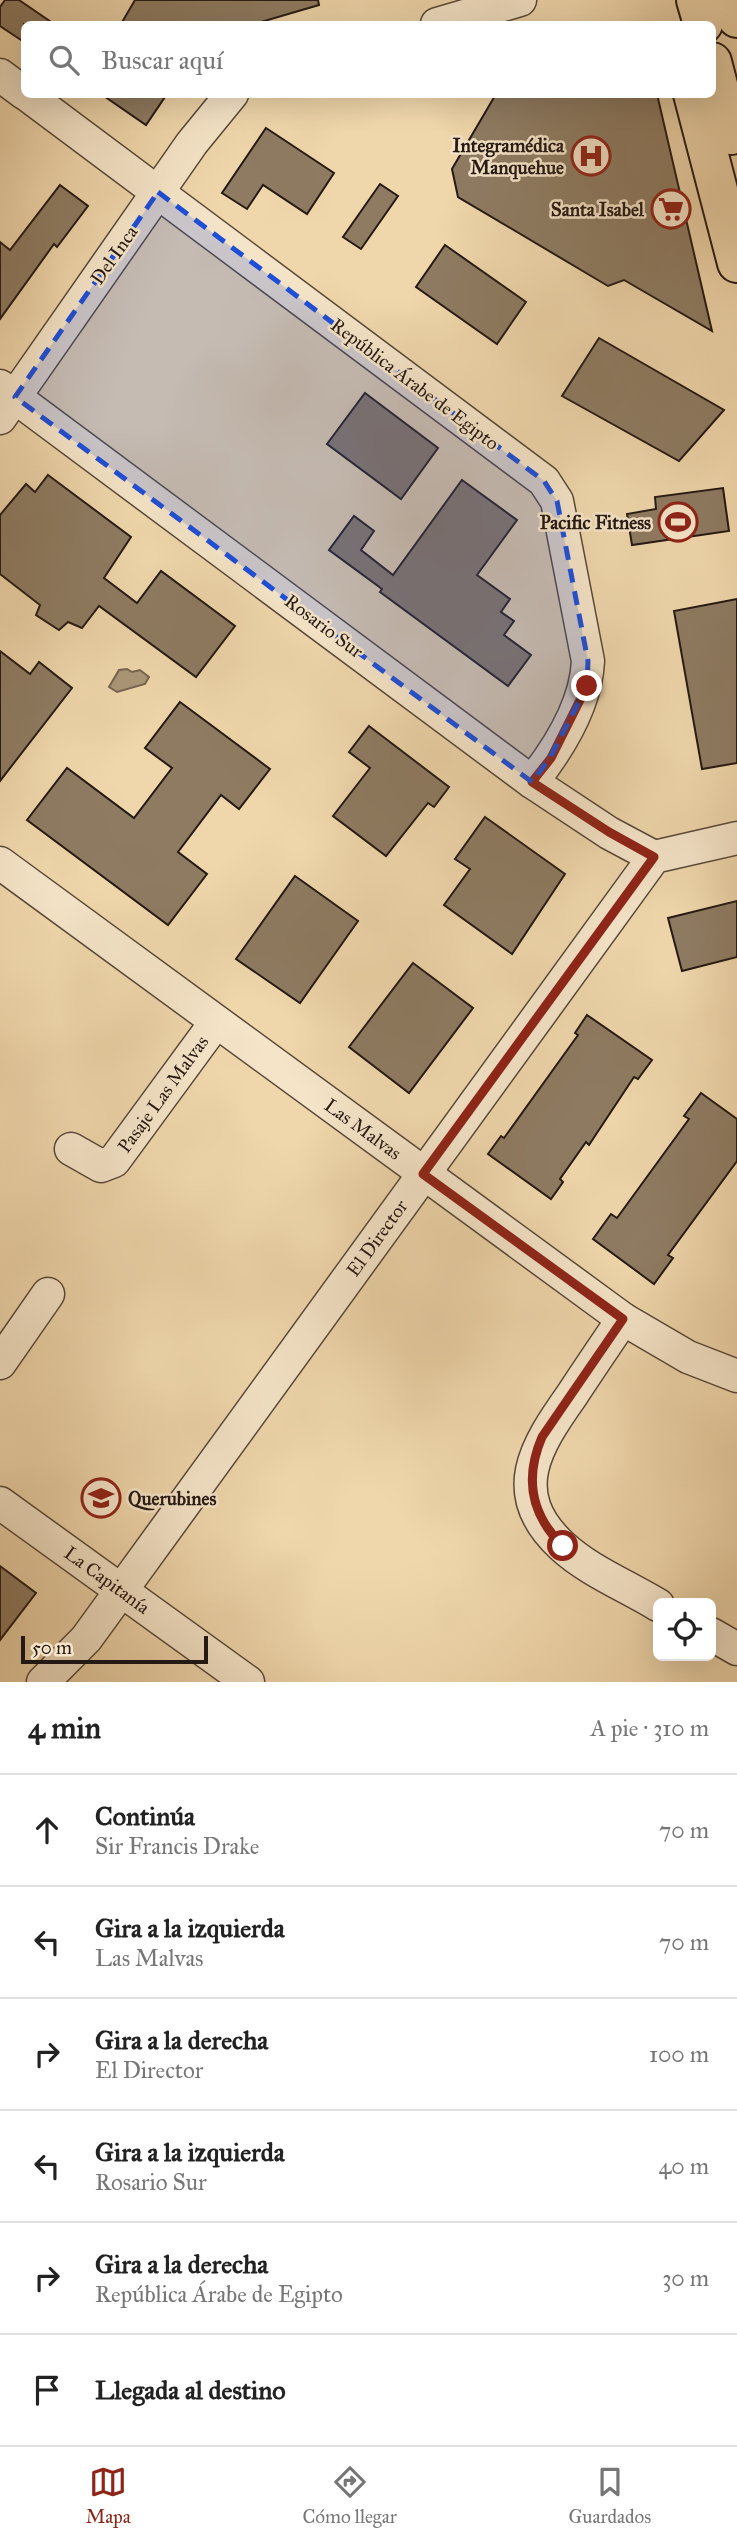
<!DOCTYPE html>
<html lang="es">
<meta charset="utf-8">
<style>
:root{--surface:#fff;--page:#f2f2f2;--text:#222;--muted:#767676;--line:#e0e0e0;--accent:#8f2418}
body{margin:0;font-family:"IM FELL Great Primer",serif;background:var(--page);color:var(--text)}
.controls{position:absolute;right:21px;bottom:21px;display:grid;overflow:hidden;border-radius:10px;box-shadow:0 7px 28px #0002}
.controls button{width:63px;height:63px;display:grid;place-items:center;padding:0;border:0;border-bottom:2px solid var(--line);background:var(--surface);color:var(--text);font:35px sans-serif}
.scale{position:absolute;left:21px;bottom:18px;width:187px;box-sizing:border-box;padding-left:7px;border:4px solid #251913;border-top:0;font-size:19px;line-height:24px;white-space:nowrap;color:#251913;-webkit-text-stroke:5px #f5e4c8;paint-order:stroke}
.stop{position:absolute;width:21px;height:21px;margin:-16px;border:5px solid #8f2418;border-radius:50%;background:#fff}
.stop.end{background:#8f2418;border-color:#fff;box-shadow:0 2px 7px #0008}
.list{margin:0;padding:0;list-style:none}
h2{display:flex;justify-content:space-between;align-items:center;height:91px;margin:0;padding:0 28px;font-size:30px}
h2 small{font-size:23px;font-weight:400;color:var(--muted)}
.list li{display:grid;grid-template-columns:46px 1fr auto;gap:21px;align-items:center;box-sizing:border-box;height:112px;padding:0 28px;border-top:2px solid var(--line)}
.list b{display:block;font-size:26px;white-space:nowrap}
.list p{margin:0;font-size:23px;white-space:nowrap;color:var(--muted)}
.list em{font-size:23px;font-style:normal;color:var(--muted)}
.icon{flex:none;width:38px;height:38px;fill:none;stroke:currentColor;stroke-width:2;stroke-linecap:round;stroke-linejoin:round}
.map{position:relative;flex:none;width:737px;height:1682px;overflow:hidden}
.search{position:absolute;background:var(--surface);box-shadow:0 7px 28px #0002;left:21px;right:21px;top:21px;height:77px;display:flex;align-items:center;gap:18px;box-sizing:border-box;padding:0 24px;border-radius:10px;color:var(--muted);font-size:26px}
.sheet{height:763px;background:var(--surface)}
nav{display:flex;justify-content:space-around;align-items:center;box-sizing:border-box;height:98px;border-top:2px solid var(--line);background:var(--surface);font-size:19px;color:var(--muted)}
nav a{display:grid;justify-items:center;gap:4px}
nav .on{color:var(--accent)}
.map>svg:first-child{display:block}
.water{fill:#aa9677;stroke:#75644f;stroke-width:2}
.building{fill:#8e7b62;stroke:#251913;stroke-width:2}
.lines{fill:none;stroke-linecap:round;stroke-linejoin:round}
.minor-casing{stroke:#584839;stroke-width:35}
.major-casing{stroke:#251913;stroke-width:42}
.minor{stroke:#f5e4c8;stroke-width:32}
.major{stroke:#efd6ab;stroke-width:38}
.route{stroke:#8f2418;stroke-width:9}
.marked{fill:#1d4ed8;fill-opacity:0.2;stroke:#1d4ed8;stroke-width:5;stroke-dasharray:14 9;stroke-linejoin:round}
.labels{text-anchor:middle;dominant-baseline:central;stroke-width:5;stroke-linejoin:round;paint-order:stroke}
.poi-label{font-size:19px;font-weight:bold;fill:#251913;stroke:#f5e4c8;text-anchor:end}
.street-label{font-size:19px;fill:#251913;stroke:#f5e4c8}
</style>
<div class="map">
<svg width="737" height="1682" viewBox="0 0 737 1682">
<rect width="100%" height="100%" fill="#efd6ab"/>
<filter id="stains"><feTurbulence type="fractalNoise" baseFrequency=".00286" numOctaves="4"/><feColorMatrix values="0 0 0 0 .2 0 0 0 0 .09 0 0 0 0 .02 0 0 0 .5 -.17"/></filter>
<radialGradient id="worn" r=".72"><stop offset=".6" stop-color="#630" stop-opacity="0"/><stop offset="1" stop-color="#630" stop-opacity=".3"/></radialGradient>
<polygon class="water" points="127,669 132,672 140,670 149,677 145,684 117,692 109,687 119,670"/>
<g class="building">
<polygon points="5,0 19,0 54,24 24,24 24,42 0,26 0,7"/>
<polygon points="135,0 318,0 319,5 254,24 121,24"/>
<polygon points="101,94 167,94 146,125"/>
<polygon points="496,94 657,94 712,331 624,280 608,286 458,197 452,169"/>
<polygon points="266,128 334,173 307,214 263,185 247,209 222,193"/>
<polygon points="380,184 398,196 361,249 343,237"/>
<polygon points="60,185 88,206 57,247 54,244 0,319 0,242 10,250"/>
<polygon points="445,245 526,302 497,344 416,287"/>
<polygon points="599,338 724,410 679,461 562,396"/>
<polygon points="365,393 438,448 401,499 327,444"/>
<polygon points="48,475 131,537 104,578 137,603 161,571 235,626 196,677 99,606 82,628 68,622 59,630 36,615 40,605 0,574 0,515 26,484 35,492"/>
<polygon points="462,480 517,520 477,575 510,599 501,612 514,621 504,635 531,655 508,686 380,592 382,589 329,550 354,516 374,531 361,550 393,575"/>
<polygon points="723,488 729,531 632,545 627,514 656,509 655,497"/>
<polygon points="737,599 737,763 702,769 674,611"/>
<polygon points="0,651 30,674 39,662 72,688 0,781"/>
<polygon points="180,702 270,769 239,809 221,795 178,852 207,874 168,925 27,820 67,768 134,818 172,768 145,748"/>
<polygon points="369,726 449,787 434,807 428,803 386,856 333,816 370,768 349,752"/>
<polygon points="485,817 565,874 512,954 444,905 470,869 455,859"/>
<polygon points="295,876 358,921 300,1003 236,959"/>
<polygon points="737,901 737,957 682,971 668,918"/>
<polygon points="413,963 473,1008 409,1093 349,1047"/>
<polygon points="587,1015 652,1060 638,1079 634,1077 589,1145 586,1142 560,1179 563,1182 551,1199 488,1154 501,1136 504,1138 578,1035 575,1033"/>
<polygon points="701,1093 737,1119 737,1161 668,1255 673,1258 654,1284 593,1239 611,1214 617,1218 689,1119 684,1116"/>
<polygon points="0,1566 36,1593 0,1640"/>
</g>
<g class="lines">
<g class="minor-casing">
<g id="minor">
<polyline points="437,24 520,0"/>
<polyline points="0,75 24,93"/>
<path d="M26 94 544 481 557 501 588 661C586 704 559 748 532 782"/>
<polyline points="0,386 532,782 609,833 654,857"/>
<polyline points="0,418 192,143 232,94"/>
<polyline points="0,863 623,1319 688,1357 737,1376"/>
<polyline points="71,1149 101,1166 114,1161 216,1022"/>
<path d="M623 1319C606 1344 589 1369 572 1395 536 1446 505 1493 562 1546 589 1571 627 1586 658 1605"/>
<polyline points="0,1363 48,1294"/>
<polyline points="0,1503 248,1682"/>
<polyline points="711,1634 737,1649"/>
<polyline points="43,1682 86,1639 654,857 737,838"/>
</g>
</g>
<g class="major-casing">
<g id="major">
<polyline points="696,0 703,24"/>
<polyline points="732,0 737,18"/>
<polyline points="712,62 731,135"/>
<polyline points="693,94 737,263"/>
</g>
</g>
<use href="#minor" class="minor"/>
<use href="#major" class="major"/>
</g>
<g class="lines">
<path class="route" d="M563 1546C531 1515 524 1479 542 1437L623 1319 423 1174 654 857 609 832 532 782 551 758 587 686"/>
</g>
<path class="marked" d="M158 192 544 481 557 501 588 661 587 686 550 758 532 782 15 397Z"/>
<defs>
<g id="hospital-ring" transform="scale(2.0125)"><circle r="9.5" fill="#f5e4c8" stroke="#8f2418" stroke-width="1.5"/><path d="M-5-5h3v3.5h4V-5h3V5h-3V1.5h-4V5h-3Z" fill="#8f2418"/></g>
<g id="supermarket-ring" transform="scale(2.0125)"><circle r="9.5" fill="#f5e4c8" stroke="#8f2418" stroke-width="1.5"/><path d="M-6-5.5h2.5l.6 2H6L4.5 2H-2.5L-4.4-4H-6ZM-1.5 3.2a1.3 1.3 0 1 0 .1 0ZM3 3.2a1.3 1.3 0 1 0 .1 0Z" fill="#8f2418"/></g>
<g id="stadium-ring" transform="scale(2.0125)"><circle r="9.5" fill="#f5e4c8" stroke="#8f2418" stroke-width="1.5"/><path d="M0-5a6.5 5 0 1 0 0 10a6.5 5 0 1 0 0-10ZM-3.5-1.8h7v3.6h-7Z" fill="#8f2418"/></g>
<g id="school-ring" transform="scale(2.0125)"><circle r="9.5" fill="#f5e4c8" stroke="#8f2418" stroke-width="1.5"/><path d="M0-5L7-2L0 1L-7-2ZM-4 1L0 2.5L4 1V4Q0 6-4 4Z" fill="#8f2418"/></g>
</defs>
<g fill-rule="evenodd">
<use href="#hospital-ring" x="591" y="156"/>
<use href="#supermarket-ring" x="671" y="209"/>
<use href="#stadium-ring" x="678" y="522"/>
<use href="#school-ring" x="101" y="1498"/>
</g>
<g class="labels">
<g class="poi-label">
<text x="564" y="145">Integramédica<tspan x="564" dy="22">Manquehue</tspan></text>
<text x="644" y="209">Santa Isabel</text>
<text x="651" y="522">Pacific Fitness</text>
<text x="128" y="1498" text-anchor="start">Querubines</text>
</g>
<g class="street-label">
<text transform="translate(114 255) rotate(-55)">Del Inca</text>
<text transform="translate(415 384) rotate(37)">República Árabe de Egipto</text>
<text transform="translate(324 626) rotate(37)">Rosario Sur</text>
<text transform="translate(163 1094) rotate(-54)">Pasaje Las Malvas</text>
<text transform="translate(363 1129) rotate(36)">Las Malvas</text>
<text transform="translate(377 1238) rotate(-54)">El Director</text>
<text transform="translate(107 1580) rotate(36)">La Capitanía</text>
</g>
</g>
<rect width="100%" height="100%" filter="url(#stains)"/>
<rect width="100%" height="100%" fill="url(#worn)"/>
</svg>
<div class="controls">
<button><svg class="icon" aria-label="locate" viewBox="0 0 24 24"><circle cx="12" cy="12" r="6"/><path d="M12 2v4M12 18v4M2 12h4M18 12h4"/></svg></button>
</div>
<div class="scale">50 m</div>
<div class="stop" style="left:563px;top:1546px"></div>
<div class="stop end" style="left:587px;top:686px"></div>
<div class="search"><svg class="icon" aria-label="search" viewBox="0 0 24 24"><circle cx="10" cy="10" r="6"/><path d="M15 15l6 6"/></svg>Buscar aquí</div>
</div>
<section class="sheet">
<h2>4 min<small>A pie · 310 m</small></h2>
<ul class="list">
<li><svg class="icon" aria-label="ahead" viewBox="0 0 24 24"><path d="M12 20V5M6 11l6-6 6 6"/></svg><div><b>Continúa</b><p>Sir Francis Drake</p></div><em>70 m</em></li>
<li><svg class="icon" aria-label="left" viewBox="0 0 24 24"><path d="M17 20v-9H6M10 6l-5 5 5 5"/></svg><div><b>Gira a la izquierda</b><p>Las Malvas</p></div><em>70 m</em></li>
<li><svg class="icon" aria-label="right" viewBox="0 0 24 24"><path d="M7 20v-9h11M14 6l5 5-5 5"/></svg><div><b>Gira a la derecha</b><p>El Director</p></div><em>100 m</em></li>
<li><svg class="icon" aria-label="left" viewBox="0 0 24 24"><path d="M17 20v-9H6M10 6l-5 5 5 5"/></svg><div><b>Gira a la izquierda</b><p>Rosario Sur</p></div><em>40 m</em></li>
<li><svg class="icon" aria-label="right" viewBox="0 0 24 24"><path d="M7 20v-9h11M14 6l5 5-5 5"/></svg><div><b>Gira a la derecha</b><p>República Árabe de Egipto</p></div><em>30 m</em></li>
<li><svg class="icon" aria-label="arrive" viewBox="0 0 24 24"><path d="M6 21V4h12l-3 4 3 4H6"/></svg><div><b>Llegada al destino</b></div></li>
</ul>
</section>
<nav>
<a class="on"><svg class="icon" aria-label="map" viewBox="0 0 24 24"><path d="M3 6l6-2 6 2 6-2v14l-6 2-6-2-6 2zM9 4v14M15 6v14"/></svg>Mapa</a>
<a><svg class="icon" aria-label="directions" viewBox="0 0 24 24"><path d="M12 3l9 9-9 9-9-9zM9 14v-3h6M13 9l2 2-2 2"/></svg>Cómo llegar</a>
<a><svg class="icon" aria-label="saved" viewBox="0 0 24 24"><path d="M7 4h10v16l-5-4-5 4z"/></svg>Guardados</a>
</nav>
